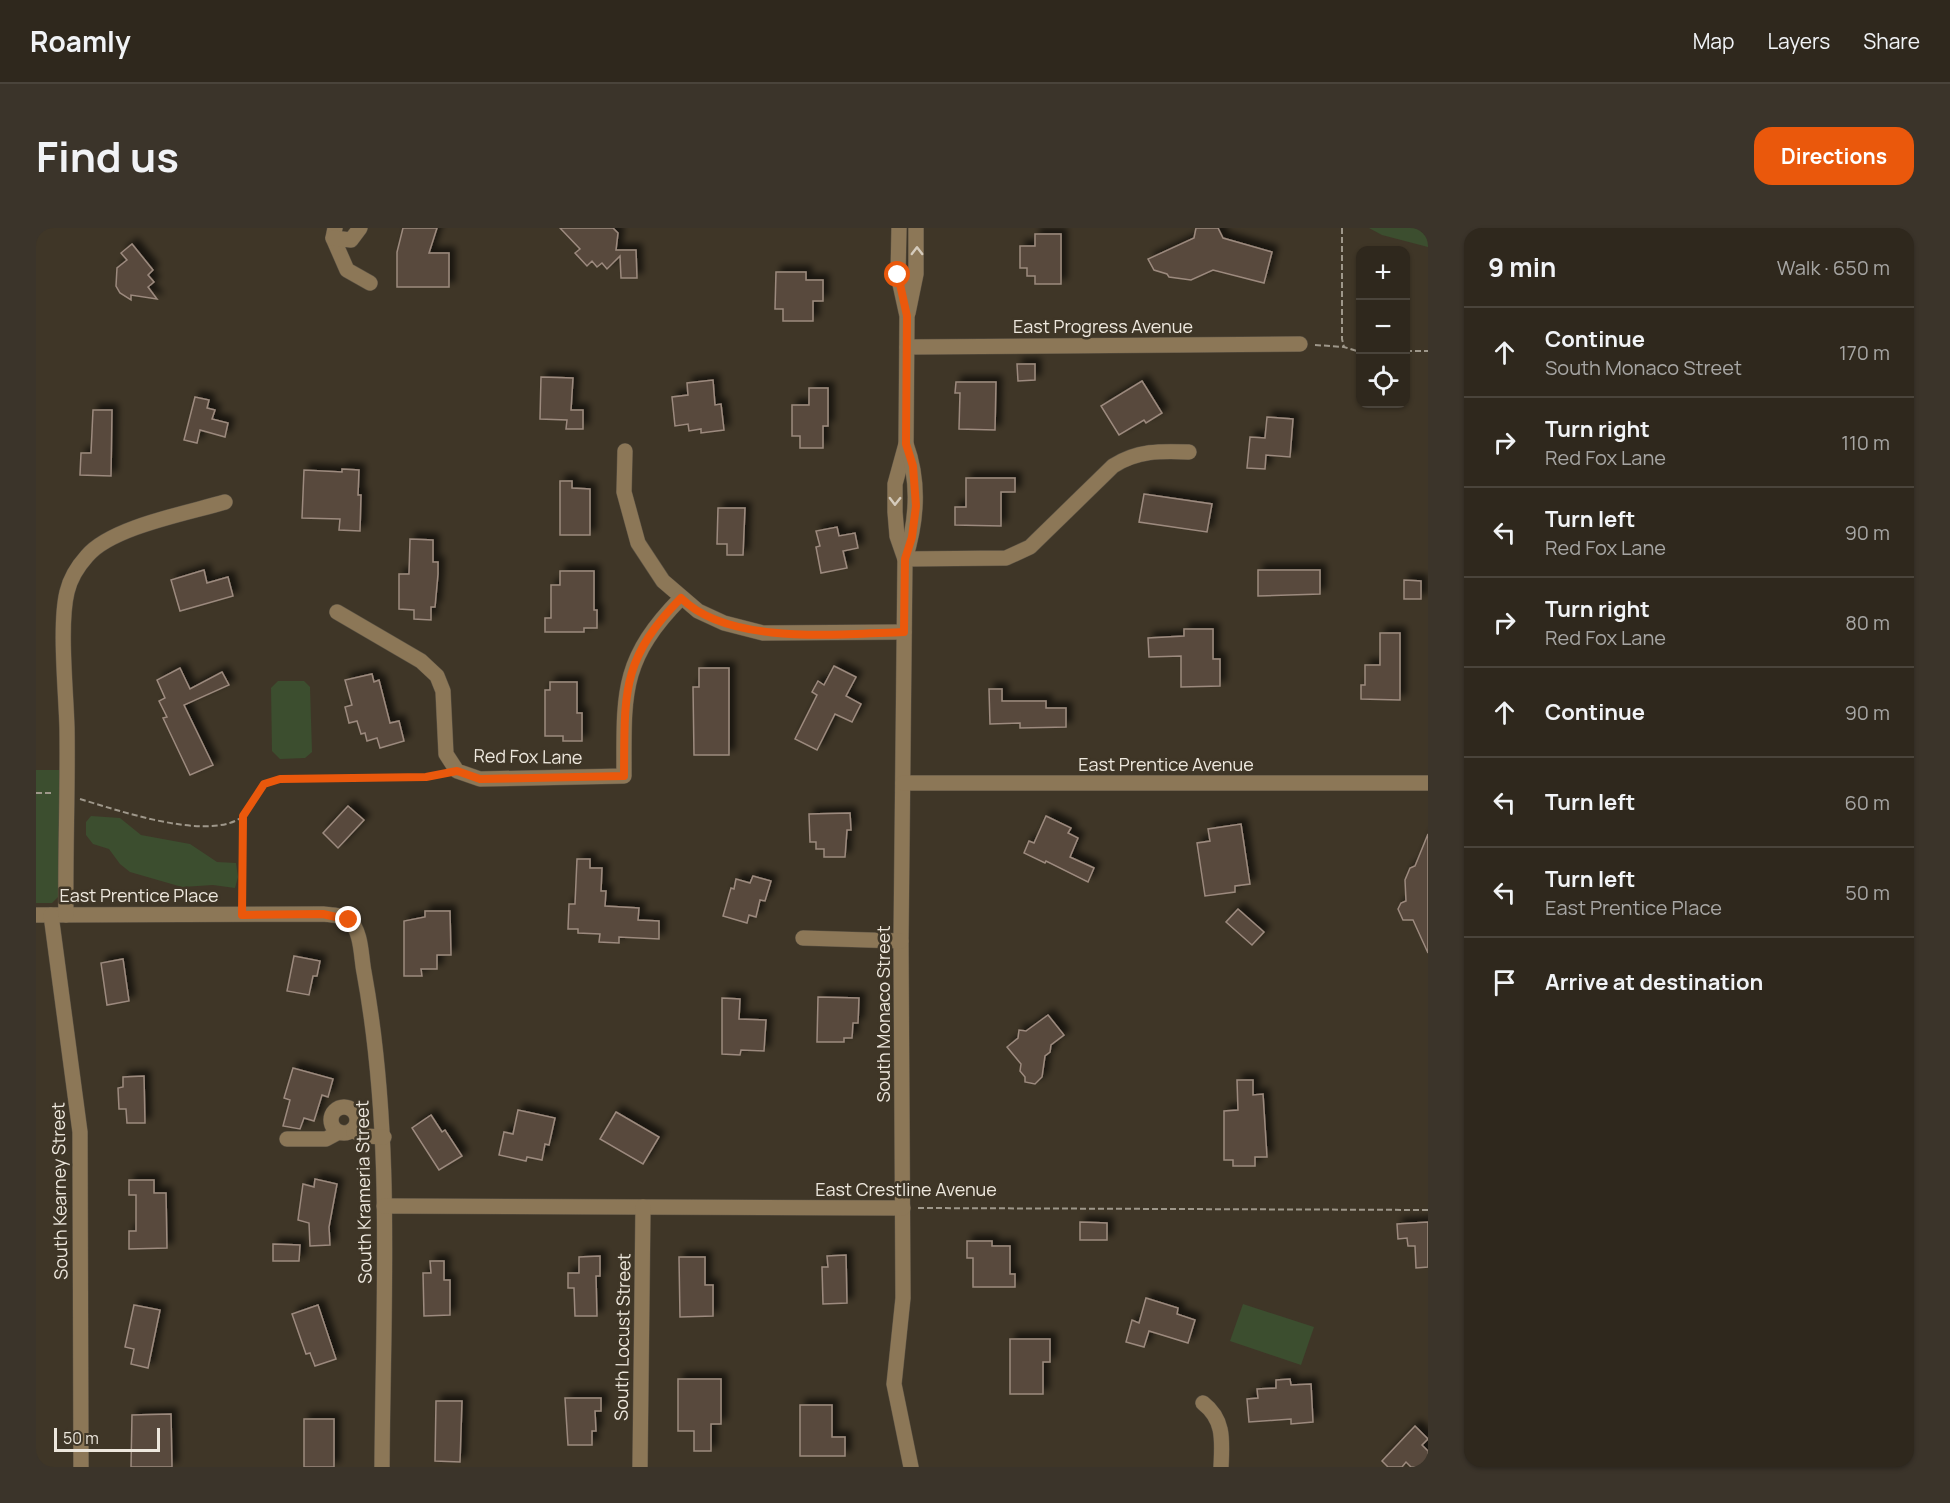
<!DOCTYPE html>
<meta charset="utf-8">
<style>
:root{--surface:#2f281d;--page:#3b342a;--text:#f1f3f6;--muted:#a7a6a4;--line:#4a443b;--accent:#ea580c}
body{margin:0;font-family:Manrope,sans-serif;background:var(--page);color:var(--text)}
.controls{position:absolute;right:18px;top:18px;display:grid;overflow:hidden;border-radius:12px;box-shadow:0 2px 4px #0004}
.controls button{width:54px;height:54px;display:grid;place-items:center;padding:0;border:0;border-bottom:2px solid var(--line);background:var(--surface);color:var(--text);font:30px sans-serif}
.scale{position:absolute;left:18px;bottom:15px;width:106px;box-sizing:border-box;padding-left:6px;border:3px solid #ede7dd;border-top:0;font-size:16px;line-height:21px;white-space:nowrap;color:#ede7dd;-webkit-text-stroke:4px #3f3627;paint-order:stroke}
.stop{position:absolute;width:18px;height:18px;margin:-14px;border:4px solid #ea580c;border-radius:50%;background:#fff}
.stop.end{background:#ea580c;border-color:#fff;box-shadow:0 2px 6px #0008}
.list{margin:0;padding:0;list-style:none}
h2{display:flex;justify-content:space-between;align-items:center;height:78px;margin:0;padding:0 24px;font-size:26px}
h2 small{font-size:20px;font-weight:400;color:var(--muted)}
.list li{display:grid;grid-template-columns:39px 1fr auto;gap:18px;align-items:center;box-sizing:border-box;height:90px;padding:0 24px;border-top:2px solid var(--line)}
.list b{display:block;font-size:22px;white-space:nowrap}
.list p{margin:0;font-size:20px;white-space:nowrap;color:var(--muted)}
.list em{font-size:20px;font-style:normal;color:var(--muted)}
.icon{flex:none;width:33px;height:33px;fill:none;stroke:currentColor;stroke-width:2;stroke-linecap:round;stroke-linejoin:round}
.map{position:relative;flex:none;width:1392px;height:1239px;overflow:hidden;border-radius:18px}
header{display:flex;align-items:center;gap:36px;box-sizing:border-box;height:84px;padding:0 30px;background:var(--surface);border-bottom:2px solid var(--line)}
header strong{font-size:28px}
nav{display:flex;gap:33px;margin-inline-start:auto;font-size:21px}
.intro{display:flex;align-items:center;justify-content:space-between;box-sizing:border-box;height:144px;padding:0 36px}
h1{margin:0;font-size:42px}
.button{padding:15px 27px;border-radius:18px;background:var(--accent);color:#fff;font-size:21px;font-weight:700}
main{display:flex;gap:36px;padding:0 36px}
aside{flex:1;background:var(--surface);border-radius:18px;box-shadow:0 2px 4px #0004}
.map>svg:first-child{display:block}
.green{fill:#3c4e2f}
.building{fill:#58483d;stroke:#9c8a7e;stroke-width:1.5;filter:url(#shadow)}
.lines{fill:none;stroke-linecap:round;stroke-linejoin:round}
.minor-casing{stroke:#5b5244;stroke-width:16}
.path{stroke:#9e978a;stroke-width:2;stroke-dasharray:6 3;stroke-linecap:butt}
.minor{stroke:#8c7757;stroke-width:15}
.oneway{stroke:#d5cbbc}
.route{stroke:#ea580c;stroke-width:8}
.labels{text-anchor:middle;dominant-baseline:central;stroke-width:5;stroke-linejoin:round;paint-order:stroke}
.street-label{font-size:18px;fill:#ede7dd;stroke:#3f3627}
</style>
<header>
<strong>Roamly</strong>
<nav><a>Map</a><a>Layers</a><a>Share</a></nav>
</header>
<div class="intro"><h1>Find us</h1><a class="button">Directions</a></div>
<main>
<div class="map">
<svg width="1392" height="1239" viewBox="0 0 1392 1239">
<defs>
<filter id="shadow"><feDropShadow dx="5.5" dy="-5.5" stdDeviation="3" flood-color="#0009"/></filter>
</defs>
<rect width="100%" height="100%" fill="#3f3627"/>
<g class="green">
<polygon points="1333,0 1392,0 1392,19 1346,7"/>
<polygon points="242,453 268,453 274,459 276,524 269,530 244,531 236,523 235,460"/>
<polygon points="0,542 24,542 22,669 16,675 0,675"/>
<polygon points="55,588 84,590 105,607 154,616 181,634 200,635 202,649 199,660 177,657 146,659 94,644 84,636 73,621 57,616 50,607 50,594"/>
<polygon points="1207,1076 1278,1099 1265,1137 1194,1113"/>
</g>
<g class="building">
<polygon points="367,0 401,0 393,25 413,25 413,59 361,59 361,24"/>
<polygon points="524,0 577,0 582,5 580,22 600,22 601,50 585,50 584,28 571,41 566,35 561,39 556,33 551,38 539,25 544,21"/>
<polygon points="1160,0 1182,0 1187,10 1236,24 1228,55 1177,42 1155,52 1133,49 1131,46 1118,42 1112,31 1158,10"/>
<polygon points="999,6 1025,6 1025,56 999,56 999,48 991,48 991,40 984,40 984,18 999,18"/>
<polygon points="96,16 117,42 112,47 118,54 112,59 121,71 95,67 95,72 84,65 80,58 81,40 91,32 85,25"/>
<polygon points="740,44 770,44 770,52 787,52 787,73 777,73 777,93 747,93 747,81 739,81"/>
<polygon points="981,136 999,136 999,152 982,153"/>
<polygon points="505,149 537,150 535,182 547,182 547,201 530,201 531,192 504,191"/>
<polygon points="677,152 679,177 685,176 688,202 665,205 665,201 653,203 652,196 639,198 636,169 652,167 651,155"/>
<polygon points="1106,153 1126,185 1110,195 1108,192 1083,207 1065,178"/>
<polygon points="920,154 960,154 959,202 923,201 924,165 919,165"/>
<polygon points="773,160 792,160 792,198 787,198 787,220 764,220 764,208 756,208 756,177 773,177"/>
<polygon points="159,169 173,172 171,180 179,182 176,191 192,195 189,209 164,202 161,215 148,212"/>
<polygon points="57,182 76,182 75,248 44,247 45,225 55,225"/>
<polygon points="1231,189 1257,191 1254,229 1230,227 1229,241 1211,240 1214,209 1229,210"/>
<polygon points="306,241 323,242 322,267 325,267 324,303 303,302 304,291 266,290 268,242 306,244"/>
<polygon points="930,250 979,250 979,264 965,264 965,298 919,297 919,279 930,279"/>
<polygon points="524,253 536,253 536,260 554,261 554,307 524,307"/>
<polygon points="1108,266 1176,276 1171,304 1103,294"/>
<polygon points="682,280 709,280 707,327 691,327 691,316 681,316"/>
<polygon points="801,299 803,308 819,305 822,320 807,323 811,340 785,345 780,319 784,318 780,303"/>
<polygon points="374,311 397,312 397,334 402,334 402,346 399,379 395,379 395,392 378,391 378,382 363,381 363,346 373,346"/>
<polygon points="168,342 171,355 192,349 197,368 144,383 135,352"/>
<polygon points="1222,342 1284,342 1284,366 1222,368"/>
<polygon points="524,343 558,343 558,382 561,382 561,400 548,400 548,404 509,404 509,390 515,390 515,357 524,357"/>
<polygon points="1368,352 1385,353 1385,371 1368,371"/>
<polygon points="1148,401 1177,401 1177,431 1184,431 1184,458 1145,459 1145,428 1113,429 1112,410 1148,408"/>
<polygon points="1344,405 1364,405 1364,472 1325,471 1325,457 1329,457 1329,437 1344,437"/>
<polygon points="798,438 820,449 810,468 825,476 816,494 799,486 781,522 759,511 781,467 776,464 782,453 788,457"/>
<polygon points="144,440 154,461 186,444 193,457 148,477 177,537 154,547 127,490 131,489 123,473 129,470 121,452"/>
<polygon points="663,440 693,440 693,527 658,527 657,459 663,459"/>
<polygon points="336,446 338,454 343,452 354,495 363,493 368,513 344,520 341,510 331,513 329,505 325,506 321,493 313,495 309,479 316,477 309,452"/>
<polygon points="514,454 541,454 541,485 546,485 546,513 527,513 527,508 509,508 509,462 514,462"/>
<polygon points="953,461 966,461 966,473 1010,473 1010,480 1030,480 1030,499 984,500 984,495 954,496"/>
<polygon points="312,578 328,592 302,620 287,605"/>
<polygon points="814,585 815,602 811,602 809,629 788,629 788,621 780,621 780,614 774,614 773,586"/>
<polygon points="1010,588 1035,600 1032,605 1042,610 1034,629 1058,640 1052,654 1010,633 1009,635 988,625 993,613 998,615"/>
<polygon points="1205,596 1214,656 1199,658 1199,664 1169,668 1161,615 1174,613 1172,601"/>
<polygon points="1392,606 1392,725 1377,692 1367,692 1362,681 1365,675 1370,673 1369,652 1374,640 1379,638"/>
<polygon points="541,631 554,631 554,640 566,640 565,663 570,663 569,678 603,680 602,692 623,693 623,711 583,709 583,715 563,714 564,706 542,705 542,701 532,701 533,676 539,676"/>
<polygon points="717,648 735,653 729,673 724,672 720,689 713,687 711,695 687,688 695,660 698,661 700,651 714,655"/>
<polygon points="1202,681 1228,704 1216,717 1190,694"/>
<polygon points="389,683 414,683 415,727 401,727 401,741 385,741 386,748 368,748 368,693 389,689"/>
<polygon points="258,728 284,733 281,748 277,748 273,767 251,763"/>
<polygon points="87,731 93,773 71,777 65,735"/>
<polygon points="782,769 823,770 822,795 817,795 816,810 808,810 808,814 781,814"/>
<polygon points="686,770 704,771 703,791 730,792 728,823 705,822 704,827 686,826"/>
<polygon points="1012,787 1028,807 1015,817 1014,824 1009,828 1006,849 999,856 989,854 989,849 984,843 985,836 971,819 982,810 983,802 990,803"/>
<polygon points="257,840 297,851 292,869 286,867 278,893 268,890 264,901 247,898 254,872 248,870"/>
<polygon points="108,848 109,895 91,895 90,881 83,881 82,860 87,859 87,849"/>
<polygon points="1201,852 1217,852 1217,867 1227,866 1231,929 1219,929 1219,938 1197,938 1197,932 1188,932 1188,883 1202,882"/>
<polygon points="482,882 519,890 513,917 509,916 506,932 491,929 490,933 463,927 468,904 477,906"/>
<polygon points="580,884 623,909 607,936 564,911"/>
<polygon points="395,887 406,904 409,902 426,928 403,942 376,900"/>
<polygon points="279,951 301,956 293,999 294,1017 274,1018 273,995 262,992 267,956 278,959"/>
<polygon points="93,952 118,952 118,965 130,965 131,1020 93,1021 93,1003 100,1003 100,967 93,967"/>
<polygon points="1044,994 1071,995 1071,1012 1044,1012"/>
<polygon points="1392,994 1392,1039 1380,1040 1379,1018 1372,1018 1371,1010 1362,1011 1361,996"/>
<polygon points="931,1013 956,1013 956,1018 974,1018 974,1046 979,1046 979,1059 937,1059 937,1030 931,1030"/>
<polygon points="237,1016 264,1017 263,1033 237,1033"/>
<polygon points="810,1027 811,1075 787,1076 786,1039 792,1039 791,1028"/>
<polygon points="564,1028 564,1048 560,1048 561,1088 539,1088 538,1060 532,1060 532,1045 543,1045 543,1029"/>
<polygon points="643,1029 669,1029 669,1057 677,1057 677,1088 644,1089"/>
<polygon points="394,1033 408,1033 408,1052 414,1052 414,1087 388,1088 387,1045 395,1045"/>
<polygon points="1110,1070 1142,1080 1141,1086 1159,1092 1152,1115 1113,1103 1108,1119 1090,1114 1096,1092 1103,1095"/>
<polygon points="98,1077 124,1082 112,1140 95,1136 98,1121 89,1119"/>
<polygon points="282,1077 300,1131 279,1138 274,1125 270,1126 256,1086"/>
<polygon points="974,1111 1014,1111 1014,1134 1007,1134 1007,1166 974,1166"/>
<polygon points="642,1151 685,1151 685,1196 675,1196 675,1223 658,1223 658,1203 642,1203"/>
<polygon points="1254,1151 1255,1157 1275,1156 1277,1194 1255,1196 1255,1191 1213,1194 1211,1171 1222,1170 1221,1161 1240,1160 1240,1152"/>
<polygon points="529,1170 565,1170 565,1183 559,1183 560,1203 556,1203 556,1217 532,1217"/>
<polygon points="400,1173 426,1173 424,1234 399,1233"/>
<polygon points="764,1177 796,1177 796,1209 809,1209 809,1228 764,1228"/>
<polygon points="135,1186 136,1239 95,1239 96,1187"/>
<rect x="268" y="1191" width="30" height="48"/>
<polygon points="1379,1198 1392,1211 1386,1217 1392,1223 1392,1239 1375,1239 1370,1234 1366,1239 1352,1239 1346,1233"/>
</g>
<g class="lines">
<g class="minor-casing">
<g id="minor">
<polyline points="299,0 297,10 311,42 334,55"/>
<polyline points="863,0 862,47 871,88 870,216 859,256 859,284 861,308 869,331"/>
<polyline points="297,10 315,12 324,0"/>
<polyline points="872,85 880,46 880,0"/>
<polyline points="871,119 1264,116"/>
<path d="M870 216C884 254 881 293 869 331L865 713 867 1070 858 1156 875 1239"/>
<polyline points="589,223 588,264 602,315 627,353 662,383 688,395 727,405 868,404"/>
<path d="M869 331 970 330 994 319 1077 238C1102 222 1125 223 1153 224"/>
<path d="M301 384 385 433 401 448 407 463 410 526 421 543 444 551 588 548C588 466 584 432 645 370"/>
<polyline points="867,555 1392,555"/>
<path d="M0 687 287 686C295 687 307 687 313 692 326 703 325 730 328 744 358 907 347 1074 346 1239"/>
<polyline points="15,687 44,904 45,1239"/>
<path d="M30 687C29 625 32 563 31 500 30 463 23 397 31 364 34 351 42 338 51 328 75 299 152 285 189 274"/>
<polyline points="767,710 865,713"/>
<circle cx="308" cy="892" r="13"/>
<polyline points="316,902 328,908 348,909"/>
<polyline points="251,911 290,911 303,904"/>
<polyline points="348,978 867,980"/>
<path d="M1167 1175C1189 1192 1186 1214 1185 1239"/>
<polyline points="604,1239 607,979"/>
</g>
</g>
<g class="path">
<polyline points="1306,0 1306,111 1308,119 1324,124"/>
<polyline points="1279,117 1308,119"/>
<polyline points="1370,123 1392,123"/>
<polyline points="0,565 15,565"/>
<path d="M44 571C81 582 167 612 203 591 218 583 219 561 234 552L390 549 407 546"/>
<polyline points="206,672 207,588"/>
<polyline points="882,980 1392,982"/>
</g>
<use href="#minor" class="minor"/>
</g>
<defs><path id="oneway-chevron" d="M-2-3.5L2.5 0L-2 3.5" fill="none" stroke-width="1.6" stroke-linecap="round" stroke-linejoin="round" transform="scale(1.5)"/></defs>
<g class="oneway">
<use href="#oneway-chevron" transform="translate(881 23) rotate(-90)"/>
<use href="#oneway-chevron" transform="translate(859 273) rotate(91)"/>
</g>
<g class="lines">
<path class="route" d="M313 692 287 686 206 687 207 588 228 556 244 551 390 549 421 543 444 551 588 548C589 466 584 432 645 370 693 418 804 406 868 404L869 331 876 309 880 278 877 238 870 216 871 88 862 47"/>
</g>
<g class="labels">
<g class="street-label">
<text x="1067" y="98">East Progress Avenue</text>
<text transform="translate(492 528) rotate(1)">Red Fox Lane</text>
<text x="1130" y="536">East Prentice Avenue</text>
<text x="103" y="667">East Prentice Place</text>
<text transform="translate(847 786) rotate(-90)">South Monaco Street</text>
<text x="870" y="961">East Crestline Avenue</text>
<text transform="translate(23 963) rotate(-91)">South Kearney Street</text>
<text transform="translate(327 964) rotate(-91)">South Krameria Street</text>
<text transform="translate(586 1109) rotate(-89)">South Locust Street</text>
</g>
</g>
</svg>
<div class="controls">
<button>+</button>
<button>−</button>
<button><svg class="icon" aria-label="locate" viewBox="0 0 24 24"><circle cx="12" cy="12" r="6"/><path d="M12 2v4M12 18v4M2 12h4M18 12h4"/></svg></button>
</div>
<div class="scale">50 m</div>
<div class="stop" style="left:862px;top:47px"></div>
<div class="stop end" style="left:313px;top:692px"></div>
</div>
<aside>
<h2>9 min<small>Walk · 650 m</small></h2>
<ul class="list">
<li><svg class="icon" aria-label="ahead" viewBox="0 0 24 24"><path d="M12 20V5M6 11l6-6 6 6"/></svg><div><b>Continue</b><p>South Monaco Street</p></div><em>170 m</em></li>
<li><svg class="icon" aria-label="right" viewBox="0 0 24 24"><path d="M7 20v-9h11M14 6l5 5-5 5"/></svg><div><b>Turn right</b><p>Red Fox Lane</p></div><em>110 m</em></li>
<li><svg class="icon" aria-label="left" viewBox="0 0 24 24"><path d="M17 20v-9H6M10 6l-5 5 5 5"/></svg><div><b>Turn left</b><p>Red Fox Lane</p></div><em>90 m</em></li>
<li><svg class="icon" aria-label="right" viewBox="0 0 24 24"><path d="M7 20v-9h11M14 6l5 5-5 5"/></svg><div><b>Turn right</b><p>Red Fox Lane</p></div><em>80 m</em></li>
<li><svg class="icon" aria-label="ahead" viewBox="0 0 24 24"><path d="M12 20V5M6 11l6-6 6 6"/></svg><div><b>Continue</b></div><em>90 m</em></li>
<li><svg class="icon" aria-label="left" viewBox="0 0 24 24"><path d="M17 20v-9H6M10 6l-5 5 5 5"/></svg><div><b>Turn left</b></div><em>60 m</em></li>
<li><svg class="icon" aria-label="left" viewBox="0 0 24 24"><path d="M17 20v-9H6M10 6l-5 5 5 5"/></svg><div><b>Turn left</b><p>East Prentice Place</p></div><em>50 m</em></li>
<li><svg class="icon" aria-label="arrive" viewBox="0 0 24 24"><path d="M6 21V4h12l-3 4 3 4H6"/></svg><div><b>Arrive at destination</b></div></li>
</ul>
</aside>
</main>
